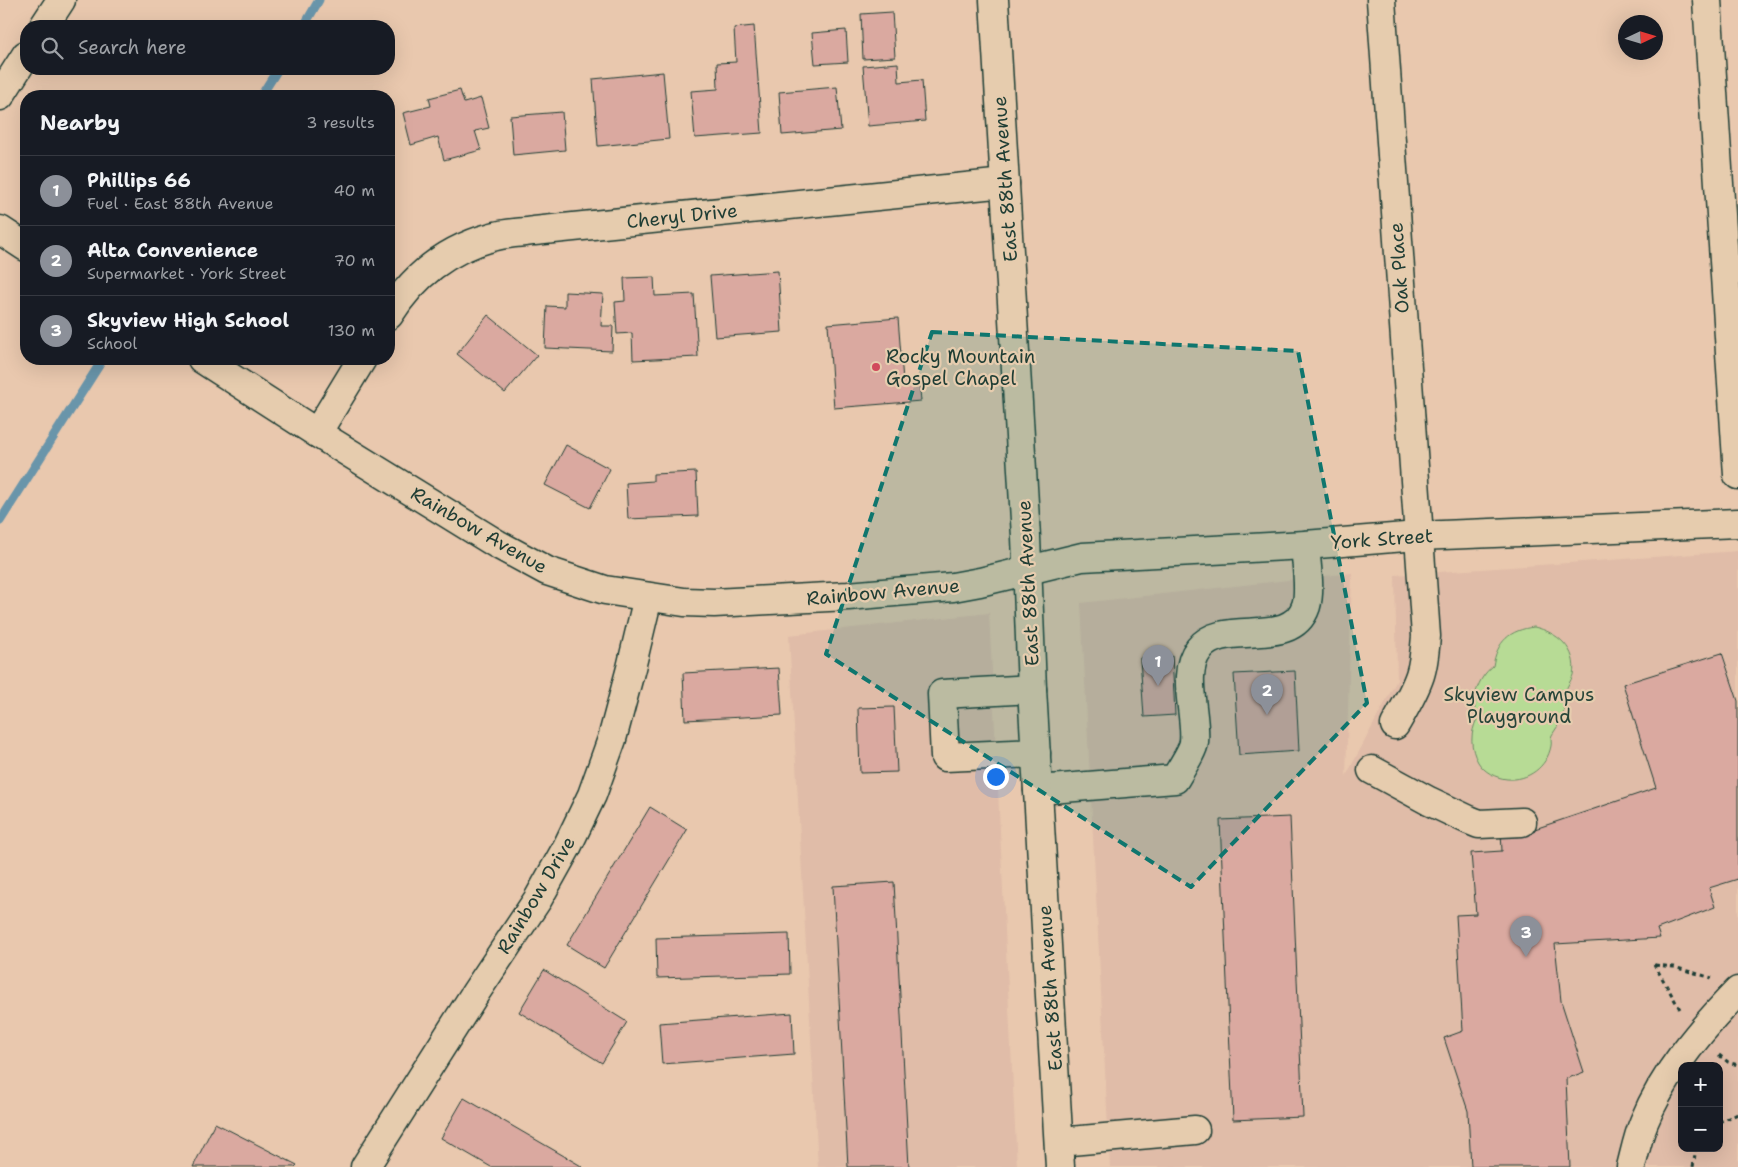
<!DOCTYPE html>
<meta charset="utf-8">
<style>
:root{--surface:#171b24;--page:#242831;--text:#f1f3f6;--muted:#9ea1a6;--line:#363941;--accent:#8c9099}
body{margin:0;font-family:"Shantell Sans",sans-serif;background:var(--page);color:var(--text)}
.controls{position:absolute;right:15px;bottom:15px;display:grid;overflow:hidden;border-radius:10px;box-shadow:0 5px 20px #0002}
.controls button{width:45px;height:45px;display:grid;place-items:center;padding:0;border:0;border-bottom:1px solid var(--line);background:var(--surface);color:var(--text);font:25px sans-serif}
.compass{position:absolute;left:1618px;top:15px;width:45px;height:45px;border-radius:50%;background:var(--surface);box-shadow:0 5px 20px #0002;rotate:86deg}
.you{position:absolute;left:995px;top:776px;width:18px;height:18px;margin:-12px;border:4px solid #fff;border-radius:50%;background:#1a73e8;box-shadow:0 0 0 8px #1a73e833}
.badge{display:grid;place-items:center;width:32px;height:32px;border-radius:50%;background:var(--accent);color:#fff;font-size:16px;font-weight:700}
.pin{position:absolute;translate:-50% -41px;filter:drop-shadow(0 1px 2px #0008)}
.pin::after{content:'';position:absolute;top:26px;width:18px;height:15px;background:inherit;clip-path:polygon(0 0,100% 0,50% 100%)}
.list{margin:0;padding:0;list-style:none}
h2{display:flex;justify-content:space-between;align-items:center;height:65px;margin:0;padding:0 20px;font-size:21px}
h2 small{font-size:16px;font-weight:400;color:var(--muted)}
.list li{display:grid;grid-template-columns:32px 1fr auto;gap:15px;align-items:center;box-sizing:border-box;height:70px;padding:0 20px;border-top:1px solid var(--line)}
.list b{display:block;font-size:19px;white-space:nowrap}
.list p{margin:0;font-size:16px;white-space:nowrap;color:var(--muted)}
.list em{font-size:16px;font-style:normal;color:var(--muted)}
.icon{flex:none;width:28px;height:28px;fill:none;stroke:currentColor;stroke-width:2;stroke-linecap:round;stroke-linejoin:round}
.map{position:relative;flex:none;width:1738px;height:1167px;overflow:hidden}
.search{position:absolute;background:var(--surface);box-shadow:0 5px 20px #0002;left:20px;top:20px;width:375px;height:55px;display:flex;align-items:center;gap:12px;box-sizing:border-box;padding:0 18px;border-radius:20px;color:var(--muted);font-size:19px}
.panel{position:absolute;background:var(--surface);box-shadow:0 5px 20px #0002;left:20px;top:90px;width:375px;height:275px;border-radius:20px}
.map>svg:first-child{display:block}
.built{fill:#e0bca8;fill-rule:evenodd}
.green{fill:#b7db95;stroke:#6b8c64}
.lines{fill:none;stroke-linecap:round;stroke-linejoin:round}
.stream{stroke:#6995aa;stroke-width:9}
.building{fill:#daa9a0;stroke:#1f3d34}
.minor-casing{stroke:#1f3d34;stroke-width:31}
.major-casing{stroke:#1f3d34;stroke-width:31}
.path{stroke:#1f3d34;stroke-width:3;stroke-dasharray:4 4;stroke-linecap:butt}
.minor{stroke:#e6ccae;stroke-width:28}
.major{stroke:#e6ccae;stroke-width:28}
.marked{fill:#0f766e;fill-opacity:0.2;stroke:#0f766e;stroke-width:4;stroke-dasharray:10 6;stroke-linejoin:round}
.poi-dot{fill:#d1495b;stroke:#e6ccae;stroke-width:2}
.labels{text-anchor:middle;dominant-baseline:central;stroke-width:4.5;stroke-linejoin:round;paint-order:stroke}
.street-label{font-size:19px;fill:#1f3d34;stroke:#e6ccae}
.poi-label{font-size:19px;fill:#1f3d34;stroke:#e6ccae;text-anchor:start}
.park-label{font-size:19px;fill:#274539;stroke:#e6ccae}
</style>
<div class="map">
<svg width="1738" height="1167" viewBox="0 0 1738 1167">
<rect width="100%" height="100%" fill="#e9c8ae"/>
<filter id="ink" filterUnits="userSpaceOnUse"><feTurbulence type="fractalNoise" baseFrequency=".02" numOctaves="2"/><feDisplacementMap in="SourceGraphic" scale="10" xChannelSelector="R" yChannelSelector="G"/><feConvolveMatrix kernelMatrix="1 2 1 2 8 2 1 2 1" color-interpolation-filters="sRGB"/></filter>
<g filter="url(#ink)">
<g class="built">
<path d="M1738 551V1167H1110L1081 603 1352 573 1346 776 1397 680 1395 575ZM1682 1066H1719V1148H1682Z"/>
<polygon points="989,613 1017,1167 818,1167 789,635"/>
</g>
<path class="green" d="M1534 627C1557 632 1578 649 1573 675 1571 681 1567 686 1565 692 1563 699 1565 708 1563 715 1561 723 1556 728 1552 735 1550 738 1552 742 1551 746 1547 767 1528 781 1507 779 1496 778 1484 772 1478 762 1470 748 1470 733 1477 719 1471 699 1477 679 1493 666 1497 641 1510 630 1534 627Z"/>
<g class="lines">
<g class="stream">
<polyline points="304,26 319,0"/>
<polyline points="261,96 278,69"/>
<polyline points="0,521 103,359"/>
</g>
</g>
<g class="building">
<polygon points="892,12 895,57 863,59 861,14"/>
<polygon points="754,26 762,133 695,138 691,91 718,89 717,63 736,62 734,28"/>
<polygon points="846,30 848,62 815,64 812,33"/>
<polygon points="898,63 899,82 922,80 925,121 868,126 863,66"/>
<polygon points="663,72 669,139 598,146 593,79"/>
<polygon points="837,87 841,130 782,135 779,92"/>
<polygon points="460,90 464,103 481,98 489,128 475,131 481,150 444,160 438,137 411,145 403,113 431,106 429,98"/>
<polygon points="562,112 565,150 513,155 510,116"/>
<polygon points="778,271 782,332 715,337 710,276"/>
<polygon points="654,277 655,296 694,294 698,357 633,360 632,333 617,334 615,302 625,301 624,278"/>
<polygon points="565,292 603,294 601,326 613,326 612,351 545,348 547,306 565,307"/>
<polygon points="488,315 537,355 505,393 457,354"/>
<polygon points="898,318 903,381 919,380 921,401 834,408 828,324"/>
<polygon points="566,445 610,469 590,508 545,485"/>
<polygon points="696,472 698,516 628,519 626,483 653,481 653,474"/>
<polygon points="1722,653 1738,701 1738,879 1709,888 1715,907 1657,929 1660,938 1555,944 1561,1001 1584,1072 1566,1079 1570,1167 1471,1167 1468,1111 1444,1038 1463,1031 1456,915 1476,914 1471,853 1502,851 1501,832 1526,832 1656,788 1623,684"/>
<polygon points="1172,656 1175,715 1144,717 1140,658"/>
<polygon points="779,668 782,715 685,720 683,673"/>
<polygon points="1295,671 1299,751 1239,755 1234,674"/>
<polygon points="894,707 897,772 860,773 858,708"/>
<polygon points="650,807 687,830 604,968 567,945"/>
<polygon points="1290,817 1303,1117 1233,1120 1220,820"/>
<polygon points="894,882 909,1167 848,1167 833,886"/>
<polygon points="789,934 790,974 657,978 656,938"/>
<polygon points="544,970 627,1022 602,1063 519,1012"/>
<polygon points="792,1013 794,1054 662,1064 659,1023"/>
<polygon points="464,1098 583,1167 491,1167 441,1138"/>
<polygon points="215,1123 297,1165 295,1167 193,1167"/>
</g>
<g class="lines">
<g class="minor-casing">
<g id="minor">
<path d="M1381 0 1426 636C1425 649 1424 663 1420 675 1414 693 1404 709 1395 725"/>
<polyline points="1707,0 1738,475"/>
<polyline points="44,26 61,0"/>
<polyline points="0,96 26,55"/>
<polyline points="0,230 26,247"/>
<path d="M389 315C413 276 448 249 492 237 505 233 520 233 534 231L1005 183"/>
<polyline points="202,359 317,433 497,544 547,571 605,590 684,602 714,603 848,596 953,587 980,582 1082,557 1305,545 1418,536 1738,523"/>
<polyline points="317,433 362,359"/>
<polyline points="1032,689 942,694 945,757 1036,753"/>
<polyline points="1372,770 1429,801 1469,820 1479,824 1522,822"/>
<path d="M1038 790 1175 779C1180 770 1193 751 1194 742 1197 714 1180 673 1199 649 1223 617 1291 651 1306 606 1311 590 1306 562 1305 545"/>
<polyline points="1059,1142 1195,1130"/>
<polyline points="365,1167 476,992 538,899 567,847 592,795 612,739 631,668 648,597"/>
<path d="M1631 1167C1635 1152 1638 1136 1644 1122 1664 1073 1701 1029 1738 991"/>
</g>
</g>
<g class="major-casing">
<polyline id="major" points="994,0 1026,537 1032,689 1060,1167"/>
</g>
<g class="path">
<polyline points="1654,964 1681,1011"/>
<polyline points="1655,965 1674,967 1712,978"/>
<polyline points="1719,1055 1728,1062 1738,1065"/>
<polyline points="1719,1122 1738,1114"/>
<polyline points="1693,1167 1696,1148"/>
</g>
<use href="#minor" class="minor"/>
<use href="#major" class="major"/>
</g>
</g>
<path class="marked" d="M932 332 1298 351 1367 703 1191 887 826 654Z"/>
<circle class="poi-dot" cx="876" cy="367" r="5"/>
<g class="labels">
<g class="street-label">
<text transform="translate(1005 179) rotate(-94)">East 88th Avenue</text>
<text transform="translate(682 216) rotate(-6)">Cheryl Drive</text>
<text transform="translate(1399 268) rotate(-94)">Oak Place</text>
<text transform="translate(479 530) rotate(30)">Rainbow Avenue</text>
<text transform="translate(1382 539) rotate(-4)">York Street</text>
<text transform="translate(1028 583) rotate(-93)">East 88th Avenue</text>
<text transform="translate(883 592) rotate(-5)">Rainbow Avenue</text>
<text transform="translate(536 895) rotate(-59)">Rainbow Drive</text>
<text transform="translate(1050 988) rotate(-94)">East 88th Avenue</text>
</g>
<g class="poi-label">
<text x="886" y="356">Rocky Mountain<tspan x="886" dy="22">Gospel Chapel</tspan></text>
</g>
<g class="park-label">
<text x="1519" y="694">Skyview Campus<tspan x="1519" dy="22">Playground</tspan></text>
</g>
</g>
</svg>
<div class="controls">
<button>+</button>
<button>−</button>
</div>
<svg class="compass" viewBox="-18 -18 36 36"><path d="M0-13l5 13h-10z" fill="#e53935"/><path d="M0 13l5-13h-10z" fill="#9ea1a6"/></svg>
<div class="you"></div>
<div class="pin badge" style="left:1158px;top:686px">1</div>
<div class="pin badge" style="left:1267px;top:715px">2</div>
<div class="pin badge" style="left:1526px;top:957px">3</div>
<div class="search"><svg class="icon" aria-label="search" viewBox="0 0 24 24"><circle cx="10" cy="10" r="6"/><path d="M15 15l6 6"/></svg>Search here</div>
<section class="panel">
<h2>Nearby<small>3 results</small></h2>
<ul class="list">
<li><span class="badge">1</span><div><b>Phillips 66</b><p>Fuel · East 88th Avenue</p></div><em>40 m</em></li>
<li><span class="badge">2</span><div><b>Alta Convenience</b><p>Supermarket · York Street</p></div><em>70 m</em></li>
<li><span class="badge">3</span><div><b>Skyview High School</b><p>School</p></div><em>130 m</em></li>
</ul>
</section>
</div>
